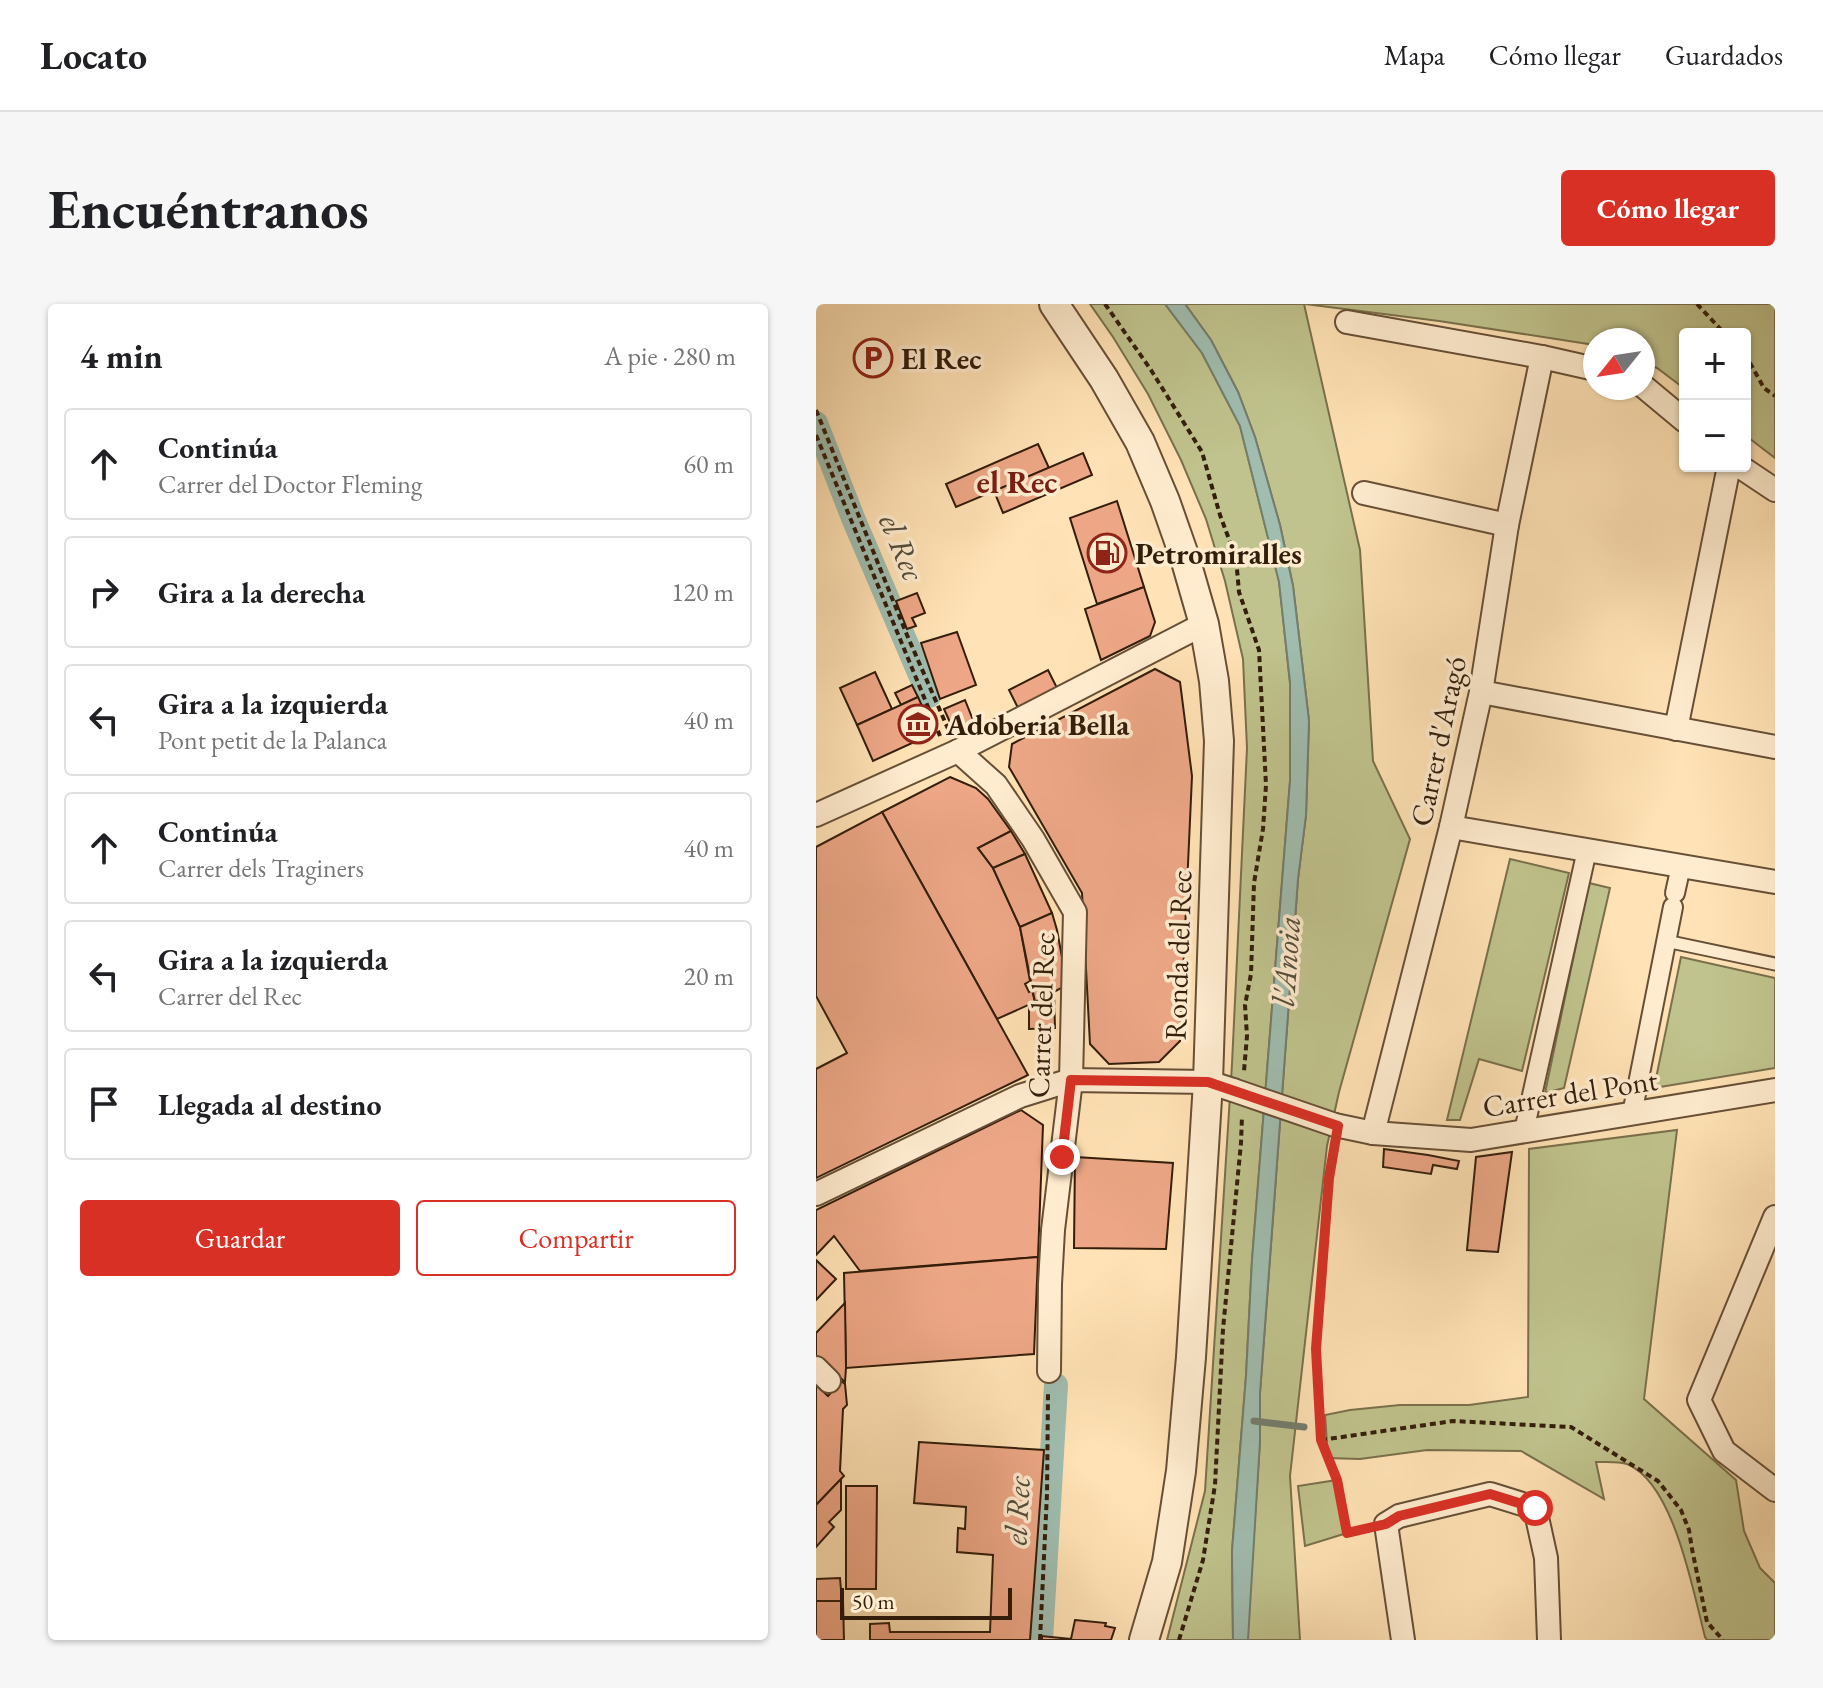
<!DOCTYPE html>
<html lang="es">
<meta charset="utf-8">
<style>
:root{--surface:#fff;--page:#f6f6f6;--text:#202124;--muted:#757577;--line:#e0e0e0;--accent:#d93025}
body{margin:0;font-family:"EB Garamond",serif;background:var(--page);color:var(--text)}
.controls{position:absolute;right:24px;top:24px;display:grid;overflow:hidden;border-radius:8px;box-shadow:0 2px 6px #0004}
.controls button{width:72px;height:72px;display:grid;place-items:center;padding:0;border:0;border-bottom:2px solid var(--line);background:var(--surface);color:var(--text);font:40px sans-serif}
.compass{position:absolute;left:767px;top:24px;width:72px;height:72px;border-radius:50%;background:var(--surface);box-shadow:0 2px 6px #0004;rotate:240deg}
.scale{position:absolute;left:24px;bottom:20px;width:172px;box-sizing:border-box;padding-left:8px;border:4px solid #341e0b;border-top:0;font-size:22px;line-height:28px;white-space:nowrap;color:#341e0b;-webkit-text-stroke:6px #ffeccf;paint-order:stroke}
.stop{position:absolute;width:24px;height:24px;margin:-18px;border:6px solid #d93025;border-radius:50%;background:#fff}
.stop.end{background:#d93025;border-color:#fff;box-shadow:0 2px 8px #0008}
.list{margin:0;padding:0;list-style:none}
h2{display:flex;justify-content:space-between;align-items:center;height:104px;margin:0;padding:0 32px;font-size:34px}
h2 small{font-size:26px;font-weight:400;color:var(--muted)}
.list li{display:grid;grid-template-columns:52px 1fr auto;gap:24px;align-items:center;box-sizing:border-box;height:112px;margin:0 16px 16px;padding:0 16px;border:2px solid var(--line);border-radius:8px}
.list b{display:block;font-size:30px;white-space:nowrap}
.list p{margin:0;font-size:26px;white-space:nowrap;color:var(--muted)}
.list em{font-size:26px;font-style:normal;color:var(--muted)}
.actions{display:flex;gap:16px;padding:24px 32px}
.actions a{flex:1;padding:18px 0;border:2px solid var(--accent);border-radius:8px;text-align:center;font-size:28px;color:var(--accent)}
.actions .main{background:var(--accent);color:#fff}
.icon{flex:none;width:44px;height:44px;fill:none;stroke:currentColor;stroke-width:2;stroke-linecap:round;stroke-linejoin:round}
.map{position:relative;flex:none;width:959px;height:1336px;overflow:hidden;border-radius:8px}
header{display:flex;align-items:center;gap:48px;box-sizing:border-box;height:112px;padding:0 40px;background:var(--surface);border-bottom:2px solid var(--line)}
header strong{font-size:38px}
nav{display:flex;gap:44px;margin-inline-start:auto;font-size:28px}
.intro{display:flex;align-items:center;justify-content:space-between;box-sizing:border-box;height:192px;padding:0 48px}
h1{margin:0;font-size:56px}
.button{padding:20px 36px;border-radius:8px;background:var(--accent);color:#fff;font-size:28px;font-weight:700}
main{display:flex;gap:48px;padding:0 48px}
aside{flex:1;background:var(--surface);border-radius:8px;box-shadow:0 2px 6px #0004}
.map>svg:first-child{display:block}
.green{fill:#c0c38d;stroke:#7a704c;stroke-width:2}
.water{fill:#a0bdaf;stroke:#757d6d;stroke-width:2}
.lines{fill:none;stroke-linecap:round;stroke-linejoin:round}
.stream{stroke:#757d6d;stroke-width:7}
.canal{stroke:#a0bdaf;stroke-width:24}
.building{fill:#eda786;stroke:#341e0b;stroke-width:2}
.service-casing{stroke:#674f36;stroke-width:15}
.pedestrian-casing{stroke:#674f36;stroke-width:22}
.minor-casing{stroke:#674f36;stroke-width:26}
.tertiary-casing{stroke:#674f36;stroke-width:32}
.path{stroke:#341e0b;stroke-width:4;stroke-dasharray:6 4;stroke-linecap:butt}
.service{stroke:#ffeccf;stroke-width:11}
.pedestrian{stroke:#ffeccf;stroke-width:18}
.minor{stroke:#ffeccf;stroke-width:22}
.tertiary{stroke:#ffeccf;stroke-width:28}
.minor-bridge-casing{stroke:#674f36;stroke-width:26;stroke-linecap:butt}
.minor-bridge{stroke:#ffeccf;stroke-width:22}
.route{stroke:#d93025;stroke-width:10}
.labels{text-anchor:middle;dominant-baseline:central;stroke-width:7;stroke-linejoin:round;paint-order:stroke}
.poi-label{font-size:30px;font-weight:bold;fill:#341e0b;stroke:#ffeccf;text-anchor:start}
.street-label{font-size:30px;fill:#341e0b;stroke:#ffeccf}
.neighbourhood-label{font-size:32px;font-weight:bold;fill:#7a1f14;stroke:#ffeccf}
.water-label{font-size:32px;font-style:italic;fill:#544e3c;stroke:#ffeccf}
</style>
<header>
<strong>Locato</strong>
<nav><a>Mapa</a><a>Cómo llegar</a><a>Guardados</a></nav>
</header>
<div class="intro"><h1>Encuéntranos</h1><a class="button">Cómo llegar</a></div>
<main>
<aside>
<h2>4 min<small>A pie · 280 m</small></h2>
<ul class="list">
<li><svg class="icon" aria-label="ahead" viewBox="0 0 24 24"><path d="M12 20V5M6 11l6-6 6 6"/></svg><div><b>Continúa</b><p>Carrer del Doctor Fleming</p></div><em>60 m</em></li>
<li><svg class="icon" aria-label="right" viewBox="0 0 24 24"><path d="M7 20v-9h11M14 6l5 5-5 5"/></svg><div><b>Gira a la derecha</b></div><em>120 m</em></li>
<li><svg class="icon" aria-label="left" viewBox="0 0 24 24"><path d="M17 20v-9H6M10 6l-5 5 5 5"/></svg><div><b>Gira a la izquierda</b><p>Pont petit de la Palanca</p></div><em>40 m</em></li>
<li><svg class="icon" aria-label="ahead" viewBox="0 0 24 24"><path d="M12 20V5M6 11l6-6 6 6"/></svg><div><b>Continúa</b><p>Carrer dels Traginers</p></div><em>40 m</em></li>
<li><svg class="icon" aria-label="left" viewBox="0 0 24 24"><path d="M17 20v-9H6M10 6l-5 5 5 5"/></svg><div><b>Gira a la izquierda</b><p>Carrer del Rec</p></div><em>20 m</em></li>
<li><svg class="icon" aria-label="arrive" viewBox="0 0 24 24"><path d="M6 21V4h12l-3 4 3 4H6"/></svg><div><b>Llegada al destino</b></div></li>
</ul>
<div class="actions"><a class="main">Guardar</a><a>Compartir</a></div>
</aside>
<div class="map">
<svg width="959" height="1336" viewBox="0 0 959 1336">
<rect width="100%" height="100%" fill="#ffe2b5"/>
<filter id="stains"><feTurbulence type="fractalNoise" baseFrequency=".0025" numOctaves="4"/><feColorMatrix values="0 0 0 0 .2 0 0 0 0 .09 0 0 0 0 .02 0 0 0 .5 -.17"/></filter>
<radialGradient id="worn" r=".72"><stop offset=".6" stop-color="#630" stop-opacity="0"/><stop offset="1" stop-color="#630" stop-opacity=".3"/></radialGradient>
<g class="green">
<polygon points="274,0 349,0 386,49 424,122 463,277 474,379 474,477 436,956 430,1072 416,1247 417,1336 351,1336 389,1187 416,760 431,444 427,355 409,277 390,215 365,156 332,90 297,33"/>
<polygon points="369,0 488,0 544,246 557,457 594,535 523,788 511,842 474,1172 484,1336 432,1336 431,1334 444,1137 444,1089 482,575 490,511 493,417 477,282 464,221 439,133 422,88 395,36"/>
<polygon points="489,0 959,0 959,154 929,131 929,30 869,30 869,85 841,64 827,59 827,36 779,36 779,41 623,17"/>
<polygon points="694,555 753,569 706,767 663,755 644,816 631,816"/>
<polygon points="773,579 794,584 748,784 729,789"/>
<polygon points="865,653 959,674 959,764 838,784"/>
<path d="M861 826 828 1095 920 1176 928 1227 944 1264 959 1279V1336H891L889 1333C877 1287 858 1179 811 1160 803 1157 789 1158 780 1158L788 1195 705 1147 611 1146 544 1155 512 1154 509 1111 534 1106 584 1101H653L712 1093 713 845Z"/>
<polygon points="521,1176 531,1229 489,1242 482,1182"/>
</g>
<polygon class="water" points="349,0 369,0 395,36 422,88 439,133 464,221 477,282 493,417 490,511 482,575 444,1089 444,1137 432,1336 417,1336 416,1247 430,1072 436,956 474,477 474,378 463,278 424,122 386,49"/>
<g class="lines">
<polyline class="stream" points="438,1117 488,1123"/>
<g class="canal">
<polyline points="0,119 37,214 113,392"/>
<polyline points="225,1336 240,1081"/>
</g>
</g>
<g class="building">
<polygon points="222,140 233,164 140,203 130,180"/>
<polygon points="267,149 276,171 187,209 178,187"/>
<polygon points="301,197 328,283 281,300 254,214"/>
<polygon points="328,283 339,318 334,332 285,356 269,305"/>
<polygon points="101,289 109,309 96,314 100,322 91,325 80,297"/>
<polygon points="141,328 160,381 124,395 105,339"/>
<polygon points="339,365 364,378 376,472 364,737 343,758 293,760 274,740 266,589 193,463 196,440"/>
<polygon points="232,366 241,384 202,404 193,386"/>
<polygon points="59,368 76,405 41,421 24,384"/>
<polygon points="96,381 102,393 85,401 79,389"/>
<polygon points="102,393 118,429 57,457 41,421"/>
<polygon points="149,396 161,426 142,436 128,405"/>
<polygon points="134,473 160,484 172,495 195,527 162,544 177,564 204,623 214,677 209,680 213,688 216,686 219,698 181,715 66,508"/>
<polygon points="66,508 212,771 0,874 0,765 31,749 0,692 0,543"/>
<polygon points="195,527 209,550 177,564 162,544"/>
<polygon points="209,550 236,609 204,623 177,564"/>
<polygon points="236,609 241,626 251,681 219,698 204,623"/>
<polygon points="238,688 239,724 213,725 213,701"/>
<polygon points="205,806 227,821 222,953 44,967 18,932 0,951 0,906"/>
<polygon points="568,845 612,851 643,857 641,865 617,861 615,870 567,863"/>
<polygon points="696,848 682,948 651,946 660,853"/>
<polygon points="259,853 357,859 350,945 258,944"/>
<polygon points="222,953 218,1050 30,1064 28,969"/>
<polygon points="0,956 20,975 0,996"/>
<polygon points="29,999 30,1064 29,1078 0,1052 0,1029"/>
<polygon points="25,1077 29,1080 31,1101 27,1105 24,1167 28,1172 0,1201 0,1081 12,1092"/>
<polygon points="103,1138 228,1146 214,1336 54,1336 54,1320 73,1319 74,1328 174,1328 177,1251 141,1248 142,1224 149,1225 150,1203 98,1199"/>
<polygon points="25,1175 25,1206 13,1218 18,1223 0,1243 0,1201"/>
<polygon points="30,1182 61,1182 60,1285 30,1285"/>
<polygon points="24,1274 26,1297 0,1297 0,1275"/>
<polygon points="0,1297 27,1297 28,1336 0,1336"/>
<polygon points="259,1316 290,1319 289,1322 299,1324 295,1336 226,1336 226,1332 255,1335"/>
</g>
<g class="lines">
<g class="service-casing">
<polyline id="service" points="850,637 959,660"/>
</g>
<g class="pedestrian-casing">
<g id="pedestrian">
<polyline points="859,589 865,562"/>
<polyline points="816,810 857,603"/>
<polyline points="708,827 771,546"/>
</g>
</g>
<g class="minor-casing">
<g id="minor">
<polyline points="531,18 726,53 779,65"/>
<polyline points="827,82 869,117"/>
<polyline points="923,162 959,186"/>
<polyline points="548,189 691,221"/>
<polyline points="665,388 959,443"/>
<polyline points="860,425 913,162"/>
<polyline points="142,447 180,481 217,535 259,608 255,776 237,926 234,980 233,1067"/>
<polyline points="0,511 142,447 388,320"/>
<polyline points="635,523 959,578"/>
<polyline points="519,821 557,829 655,836 959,786"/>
<polyline points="557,829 635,523 665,388 691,221 726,53"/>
<polyline points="0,890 204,792 255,776 392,778 417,786"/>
<polyline points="959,913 883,1096 908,1147 959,1186"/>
<polyline points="0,1064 13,1077"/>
<polyline points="587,1336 570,1220 583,1212 674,1190 719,1204 730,1254 733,1336"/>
</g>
</g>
<g class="tertiary-casing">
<polyline id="tertiary" points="238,0 288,75 324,138 349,197 369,254 388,320 398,377 403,437 392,778 375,1053 365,1167 351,1258 328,1336"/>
</g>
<g class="path">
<polyline points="289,0 335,66 386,148 404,211 420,254 423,288 443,346 450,481 447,525 438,579 435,670 429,701 431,732 428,767"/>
<polyline points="881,0 909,30"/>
<polyline points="929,50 948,84 959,92"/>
<polyline points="0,106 91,331 133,427"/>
<polyline points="0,131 124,432"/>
<polyline points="518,844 513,874 500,1045 505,1136 521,1176 531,1229 548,1225"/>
<polyline points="505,1136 637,1117 755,1123 842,1177 865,1206 873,1226 876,1245 891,1318 907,1336"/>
<polyline points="224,1336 231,1190 232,1090"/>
<polyline points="363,1336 387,1256 399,1181 407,1025 425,839 426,812"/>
</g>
<use href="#service" class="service"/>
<use href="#pedestrian" class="pedestrian"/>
<use href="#minor" class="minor"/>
<use href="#tertiary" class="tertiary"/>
<g class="minor-bridge-casing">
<polyline id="minor-bridge" points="417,786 519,821"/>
</g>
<use href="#minor-bridge" class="minor-bridge"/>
</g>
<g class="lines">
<polyline class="route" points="246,853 255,776 392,778 522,822 513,874 500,1045 505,1136 521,1176 531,1229 570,1220 583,1212 674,1190 719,1204"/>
</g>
<defs>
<g id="parking-ring" transform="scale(2)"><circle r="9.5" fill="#ffeccf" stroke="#8f2418" stroke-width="1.5"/><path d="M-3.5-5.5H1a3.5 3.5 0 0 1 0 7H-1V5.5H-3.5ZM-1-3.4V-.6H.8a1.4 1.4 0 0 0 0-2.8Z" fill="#8f2418"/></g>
<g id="fuel-ring" transform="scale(2)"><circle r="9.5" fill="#ffeccf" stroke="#8f2418" stroke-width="1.5"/><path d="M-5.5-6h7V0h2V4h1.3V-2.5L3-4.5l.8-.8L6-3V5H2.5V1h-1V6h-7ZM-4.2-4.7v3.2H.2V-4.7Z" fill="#8f2418"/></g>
<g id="museum-ring" transform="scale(2)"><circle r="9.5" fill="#ffeccf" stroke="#8f2418" stroke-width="1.5"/><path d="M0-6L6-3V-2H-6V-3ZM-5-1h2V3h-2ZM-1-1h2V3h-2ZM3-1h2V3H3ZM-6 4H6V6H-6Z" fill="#8f2418"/></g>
</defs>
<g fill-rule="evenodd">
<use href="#parking-ring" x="57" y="54"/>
<use href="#fuel-ring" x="291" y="249"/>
<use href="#museum-ring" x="102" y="420"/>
</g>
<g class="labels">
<g class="poi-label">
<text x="85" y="54">El Rec</text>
<text x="319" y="249">Petromiralles</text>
<text x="130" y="420">Adoberia Bella</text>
</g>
<g class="street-label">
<text transform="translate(622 437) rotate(-78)">Carrer d'Aragó</text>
<text transform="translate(362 651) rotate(-88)">Ronda del Rec</text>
<text transform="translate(225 711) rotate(-88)">Carrer del Rec</text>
<text transform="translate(754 789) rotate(-9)">Carrer del Pont</text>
</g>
<g class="neighbourhood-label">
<text x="201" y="178">el Rec</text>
</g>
<g class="water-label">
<text transform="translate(86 243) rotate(67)">el Rec</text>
<text transform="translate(470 657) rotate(-86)">l'Anoia</text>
<text transform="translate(201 1207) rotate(-87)">el Rec</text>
</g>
</g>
<rect width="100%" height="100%" filter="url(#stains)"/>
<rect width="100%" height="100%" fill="url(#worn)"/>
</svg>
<div class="controls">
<button>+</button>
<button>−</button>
</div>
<svg class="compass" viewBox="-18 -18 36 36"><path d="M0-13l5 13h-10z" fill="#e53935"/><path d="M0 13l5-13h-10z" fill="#757577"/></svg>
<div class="scale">50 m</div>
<div class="stop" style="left:719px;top:1204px"></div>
<div class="stop end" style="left:246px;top:853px"></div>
</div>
</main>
